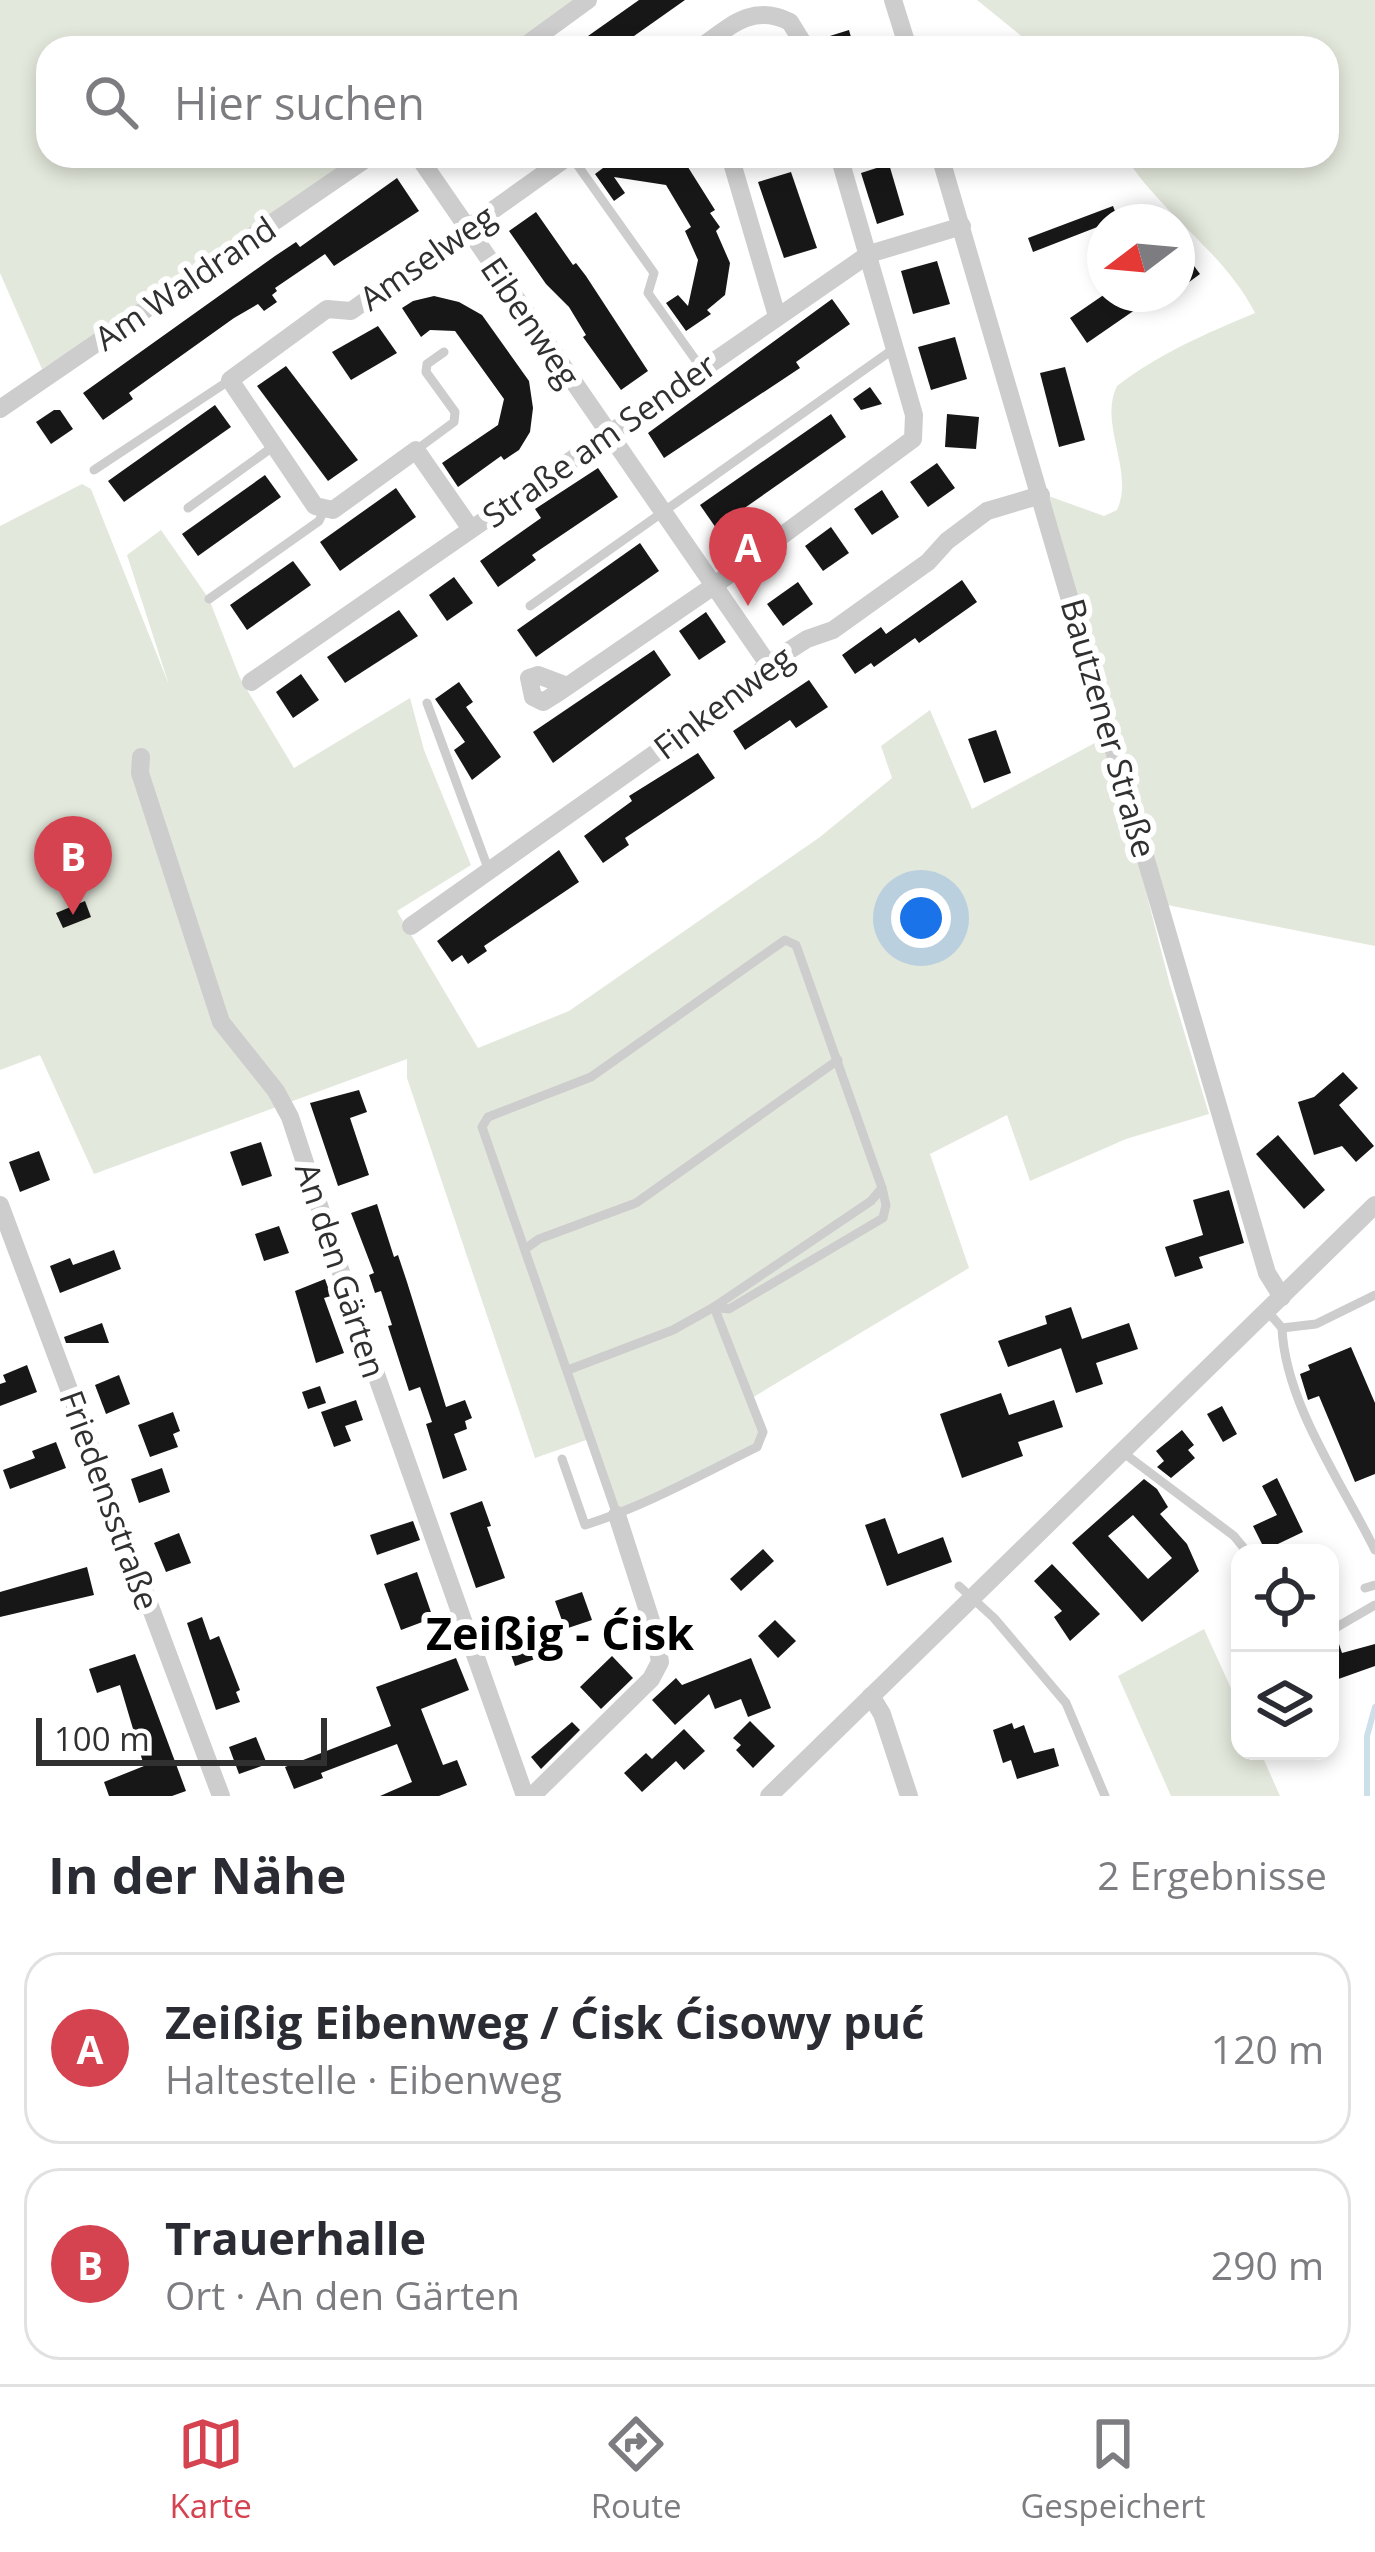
<!DOCTYPE html>
<html lang="de">
<meta charset="utf-8">
<style>
:root{--surface:#fff;--page:#f7f7f7;--text:#2b2b33;--muted:#7c7c81;--line:#e1e1e2;--accent:#d64350}
body{margin:0;font-family:"Open Sans",sans-serif;background:var(--page);color:var(--text)}
.controls{position:absolute;right:36px;bottom:36px;display:grid;overflow:hidden;border-radius:24px;box-shadow:0 6px 18px #0003}
.controls button{width:108px;height:108px;display:grid;place-items:center;padding:0;border:0;border-bottom:3px solid var(--line);background:var(--surface);color:var(--text);font:60px sans-serif}
.compass{position:absolute;left:1087px;top:204px;width:108px;height:108px;border-radius:50%;background:var(--surface);box-shadow:0 6px 18px #0003;rotate:254deg}
.scale{position:absolute;left:36px;bottom:30px;width:291px;box-sizing:border-box;padding-left:12px;border:6px solid #303030;border-top:0;font-size:33px;line-height:42px;white-space:nowrap;color:#303030;-webkit-text-stroke:9px #fff;paint-order:stroke}
.you{position:absolute;left:921px;top:918px;width:42px;height:42px;margin:-30px;border:9px solid #fff;border-radius:50%;background:#1a73e8;box-shadow:0 0 0 18px #1a73e833}
.badge{display:grid;place-items:center;width:78px;height:78px;border-radius:50%;background:var(--accent);color:#fff;font-size:39px;font-weight:700}
.pin{position:absolute;translate:-50% -99px;filter:drop-shadow(0 3px 6px #0008)}
.pin::after{content:'';position:absolute;top:63px;width:42px;height:36px;background:inherit;clip-path:polygon(0 0,100% 0,50% 100%)}
.list{margin:0;padding:0;list-style:none}
h2{display:flex;justify-content:space-between;align-items:center;height:156px;margin:0;padding:0 48px;font-size:51px}
h2 small{font-size:39px;font-weight:400;color:var(--muted)}
.list li{display:grid;grid-template-columns:78px 1fr auto;gap:36px;align-items:center;box-sizing:border-box;height:192px;margin:0 24px 24px;padding:0 24px;border:3px solid var(--line);border-radius:36px}
.list b{display:block;font-size:45px;white-space:nowrap}
.list p{margin:0;font-size:39px;white-space:nowrap;color:var(--muted)}
.list em{font-size:39px;font-style:normal;color:var(--muted)}
.icon{flex:none;width:66px;height:66px;fill:none;stroke:currentColor;stroke-width:2;stroke-linecap:round;stroke-linejoin:round}
.map{position:relative;flex:none;width:1375px;height:1796px;overflow:hidden}
.search{position:absolute;background:var(--surface);box-shadow:0 6px 18px #0003;left:36px;right:36px;top:36px;height:132px;display:flex;align-items:center;gap:30px;box-sizing:border-box;padding:0 42px;border-radius:36px;color:var(--muted);font-size:45px}
.sheet{height:588px;background:var(--surface)}
nav{display:flex;justify-content:space-around;align-items:center;box-sizing:border-box;height:168px;border-top:3px solid var(--line);background:var(--surface);font-size:33px;color:var(--muted)}
nav a{display:grid;justify-items:center;gap:6px}
nav .on{color:var(--accent)}
.map>svg:first-child{display:block}
.green{fill:#e3e8dc}
.lines{fill:none;stroke-linecap:round;stroke-linejoin:round}
.stream{stroke:#cddfe9;stroke-width:6}
.building{fill:#171717;fill-rule:evenodd}
.service{stroke:#cdcdcd;stroke-width:9}
.minor{stroke:#cdcdcd;stroke-width:18}
.labels{text-anchor:middle;dominant-baseline:central;stroke-width:12;stroke-linejoin:round;paint-order:stroke}
.street-label{font-size:33px;fill:#303030;stroke:#fff}
.district-label{font-size:45px;font-weight:bold;fill:#000;stroke:#fff}
</style>
<div class="map">
<svg width="1375" height="1796" viewBox="0 0 1375 1796">
<rect width="100%" height="100%" fill="#fff"/>
<g class="green">
<polygon points="0,0 588,0 522,48 48,48 48,156 369,156 42,369 0,273"/>
<path d="M977 0H1375V946L1167 905 1043 494 1104 516 1117 510C1135 471 1098 424 1117 386 1160 353 1205 334 1255 313 1225 253 1161 214 1125 156H1327V48H1036Z"/>
<polygon points="82,484 91,489 169,685 127,555 161,530 209,599 240,678 294,768 410,698 424,750 471,865 397,911 478,1048 569,1011 820,837 892,778 881,746 930,710 972,809 1106,737 1170,985 1209,1114 1126,1139 1030,1181 1007,1115 930,1154 969,1268 750,1399 763,1432 757,1447 617,1515 592,1438 535,1458 407,1078 407,1059 94,1174 40,1055 0,1070 0,526"/>
<polygon points="1204,1629 1240,1708 1240,1751 1260,1751 1280,1796 1171,1796 1118,1676"/>
</g>
<g class="lines">
<polyline class="stream" points="1367,1796 1367,1736 1375,1707"/>
</g>
<g class="building">
<polygon points="639,0 685,0 617,48 571,48"/>
<polygon points="849,30 854,48 819,48 817,40"/>
<polygon points="619,156 676,156 686,164 715,210 710,213 720,227 716,231 730,263 725,295 707,310 711,314 686,331 666,303 678,295 688,306 698,260 685,231 691,227 666,185 614,177 625,193 614,201 595,174"/>
<polygon points="889,164 904,215 877,224 861,173"/>
<polygon points="791,172 817,248 784,258 758,182"/>
<polygon points="397,178 419,211 334,266 325,254 275,288 277,291 272,295 277,302 264,311 258,304 234,318 129,393 133,399 103,420 83,393 275,256 296,242 300,247"/>
<polygon points="1113,206 1118,219 1033,252 1028,238"/>
<polygon points="536,212 573,265 576,263 586,276 648,371 621,390 583,337 586,335 569,307 546,284 509,231"/>
<polygon points="1177,243 1200,274 1177,291"/>
<polygon points="937,261 950,304 913,314 901,271"/>
<polygon points="1105,294 1158,294 1087,343 1070,318"/>
<polygon points="434,296 459,302 482,315 529,381 533,408 530,432 519,450 504,460 501,456 458,487 442,463 498,425 504,399 455,331 430,330 421,337 402,308 413,301"/>
<polygon points="832,299 850,324 796,362 800,368 664,458 648,433"/>
<polygon points="378,326 397,353 351,380 332,352"/>
<polygon points="955,337 967,379 931,390 918,347"/>
<polygon points="286,366 358,460 328,481 257,386"/>
<polygon points="1065,367 1085,440 1059,447 1040,373"/>
<polygon points="870,387 882,404 861,410 853,399"/>
<polygon points="215,405 231,427 124,502 108,481"/>
<polygon points="54,410 60,410 73,429 51,444 36,422"/>
<polygon points="831,414 846,437 716,528 700,505"/>
<polygon points="947,414 979,417 976,449 945,447"/>
<polygon points="937,463 955,488 928,507 910,482"/>
<polygon points="598,468 618,497 532,555 536,560 498,587 480,561 541,518 535,509"/>
<polygon points="265,475 281,497 198,556 182,534"/>
<polygon points="396,488 416,517 340,571 320,542"/>
<polygon points="882,490 899,517 872,535 854,509"/>
<polygon points="831,527 849,553 823,571 805,546"/>
<polygon points="640,543 659,571 536,657 517,630"/>
<polygon points="293,561 311,585 247,630 230,605"/>
<polygon points="454,577 473,603 447,621 429,595"/>
<polygon points="962,580 977,602 919,643 915,638 874,667 871,663 855,674 842,655 881,627 886,634"/>
<polygon points="798,582 813,604 783,626 767,604"/>
<polygon points="399,610 418,636 345,683 327,657"/>
<polygon points="706,612 726,642 699,660 679,631"/>
<polygon points="654,650 671,675 553,763 533,732"/>
<polygon points="301,674 319,700 293,718 276,692"/>
<polygon points="809,680 828,707 796,728 790,720 745,750 733,731"/>
<polygon points="459,682 473,702 466,707 501,757 472,780 454,750 465,742 435,699"/>
<polygon points="996,730 1011,773 984,783 968,739"/>
<polygon points="698,753 715,778 625,838 629,845 603,863 584,836 632,801 629,796"/>
<polygon points="559,850 579,882 484,946 487,951 468,964 462,955 452,962 437,941"/>
<polygon points="85,901 91,917 63,928 56,913"/>
<polygon points="1343,1072 1358,1088 1339,1105 1374,1146 1356,1162 1342,1146 1314,1155 1298,1102 1314,1097"/>
<polygon points="359,1090 367,1112 350,1118 369,1175 338,1186 310,1103"/>
<polygon points="1278,1135 1325,1190 1304,1209 1256,1154"/>
<polygon points="261,1142 272,1176 242,1186 230,1152"/>
<polygon points="39,1151 50,1180 20,1192 9,1162"/>
<polygon points="1229,1190 1244,1243 1199,1257 1203,1268 1175,1277 1165,1247 1203,1235 1193,1200"/>
<polygon points="377,1204 394,1257 398,1255 407,1282 446,1407 465,1400 472,1418 465,1421 467,1429 454,1434 467,1470 443,1479 426,1424 432,1422 420,1387 409,1391 388,1326 392,1325 381,1291 375,1293 369,1275 374,1273 351,1213"/>
<polygon points="279,1226 289,1253 264,1261 255,1234"/>
<polygon points="114,1250 121,1269 60,1293 50,1266 70,1258 73,1265"/>
<polygon points="325,1279 331,1296 324,1298 344,1353 316,1363 295,1291"/>
<polygon points="1071,1307 1082,1339 1129,1323 1138,1349 1096,1363 1103,1384 1076,1393 1061,1348 1008,1367 998,1341 1047,1324 1045,1316"/>
<polygon points="102,1323 109,1343 66,1343 64,1337"/>
<polygon points="1351,1347 1375,1403 1375,1474 1355,1482 1319,1396 1308,1400 1300,1374 1310,1370 1308,1365"/>
<polygon points="27,1365 37,1392 0,1406 0,1384 6,1382 3,1375"/>
<polygon points="119,1375 130,1404 106,1414 95,1385"/>
<polygon points="320,1386 326,1403 308,1409 302,1392"/>
<polygon points="1001,1393 1009,1415 1054,1400 1063,1427 1018,1442 1023,1456 962,1478 940,1414"/>
<polygon points="356,1400 363,1420 345,1426 351,1441 334,1447 321,1412"/>
<polygon points="1222,1406 1237,1434 1223,1442 1207,1414"/>
<polygon points="173,1412 180,1431 173,1434 178,1447 150,1457 138,1425"/>
<polygon points="1182,1430 1194,1445 1188,1450 1195,1458 1171,1478 1157,1467 1164,1461 1156,1451"/>
<polygon points="56,1442 66,1468 10,1489 3,1470 35,1458 32,1451"/>
<polygon points="162,1468 170,1492 139,1503 131,1479"/>
<polygon points="1277,1478 1303,1532 1265,1550 1253,1526 1277,1515 1262,1486"/>
<path d="M1144 1479 1157 1489 1168 1507 1160 1514 1187 1544 1199 1571 1142 1622 1072 1543ZM1133 1515 1172 1558 1148 1579 1108 1536Z"/>
<polygon points="482,1501 491,1526 487,1527 505,1578 476,1588 450,1513"/>
<polygon points="885,1518 898,1554 943,1537 952,1562 887,1586 865,1525"/>
<polygon points="413,1521 420,1540 377,1555 370,1535"/>
<polygon points="179,1533 191,1563 166,1572 154,1543"/>
<polygon points="763,1549 774,1561 741,1591 730,1579"/>
<polygon points="1052,1564 1100,1614 1070,1641 1054,1617 1062,1611 1034,1581"/>
<polygon points="87,1567 94,1595 0,1617 0,1592"/>
<polygon points="417,1572 433,1618 401,1630 384,1584"/>
<polygon points="582,1592 592,1620 565,1629 555,1601"/>
<polygon points="202,1617 210,1640 219,1636 240,1690 236,1692 240,1702 216,1710 187,1623"/>
<polygon points="775,1620 796,1641 778,1658 758,1636"/>
<polygon points="538,1632 547,1655 515,1666 507,1643"/>
<polygon points="1337,1638 1342,1653 1375,1644 1375,1666 1330,1682 1330,1640"/>
<polygon points="135,1654 186,1791 172,1796 109,1796 104,1782 144,1766 120,1685 97,1693 89,1669"/>
<polygon points="612,1656 633,1678 601,1709 580,1687"/>
<polygon points="456,1658 469,1690 421,1709 443,1765 457,1760 467,1785 439,1796 380,1796 412,1782 397,1744 321,1773 323,1778 294,1789 285,1767 391,1726 376,1687"/>
<polygon points="751,1658 771,1708 748,1717 741,1699 715,1709 709,1694 675,1725 652,1700 676,1678 682,1685"/>
<polygon points="750,1721 775,1746 753,1768 736,1750 741,1745 733,1738"/>
<polygon points="572,1722 580,1730 541,1769 531,1757"/>
<polygon points="1012,1723 1014,1729 1024,1725 1034,1753 1054,1748 1059,1766 1017,1779 1011,1760 1003,1763 993,1730"/>
<polygon points="684,1729 705,1751 684,1770 676,1761 642,1792 624,1773 646,1753 652,1759"/>
<polygon points="256,1737 267,1764 239,1774 229,1747"/>
</g>
<g class="lines">
<g class="service">
<polyline points="571,156 654,273 648,293 702,369"/>
<polyline points="416,450 454,422 455,412 426,372 427,364 444,352"/>
<polyline points="94,470 230,380"/>
<polyline points="188,508 274,446"/>
<polyline points="209,599 319,521 324,510"/>
<polyline points="530,606 895,348"/>
<polyline points="427,703 489,871"/>
<polyline points="525,1249 539,1239 636,1203 838,1060"/>
<path d="M1268 1312 1282 1328C1285 1403 1342 1483 1375 1550"/>
<polyline points="1282,1328 1316,1324 1375,1295"/>
<polyline points="568,1370 673,1330 714,1307 871,1201 882,1188"/>
<polyline points="1121,1451 1234,1536 1248,1553"/>
<path d="M562 1459 585 1525C645 1506 700 1475 757 1447L763 1432 714 1307 729 1309 883 1218 886 1205 882 1188 796 945 785 940 591 1077 488 1117 482 1127 617 1515"/>
<polyline points="959,1586 994,1618 1066,1703 1105,1796"/>
<polyline points="1365,1588 1375,1585"/>
<polyline points="1330,1631 1375,1605"/>
</g>
<g class="minor">
<polyline points="893,0 908,48"/>
<polyline points="522,48 588,0"/>
<path d="M700 48C730 26 753 3 790 22L806 48"/>
<polyline points="418,156 768,664"/>
<polyline points="730,156 777,316"/>
<polyline points="940,156 1267,1273 1282,1297"/>
<polyline points="0,409 370,156"/>
<polyline points="471,529 416,450 333,510 315,506 230,380 327,309 351,311 569,156"/>
<polyline points="251,682 869,254 962,226"/>
<polyline points="567,686 538,675 529,678 533,697 543,702 559,692 715,585 913,439 914,415 839,156"/>
<polyline points="141,757 140,773 221,1022 276,1091 290,1117 354,1312 525,1796"/>
<polyline points="411,926 729,701 768,664 807,639 833,630 928,562 947,541 987,511 1041,495"/>
<polyline points="0,1205 221,1796"/>
<polyline points="871,1696 882,1714 909,1796"/>
<polyline points="532,1796 651,1679 660,1662 655,1633 617,1515"/>
<polyline points="769,1796 1375,1205"/>
</g>
</g>
<g class="labels">
<g class="street-label">
<text transform="translate(427 257) rotate(-35)">Amselweg</text>
<text transform="translate(185 283) rotate(-34)">Am Waldrand</text>
<text transform="translate(531 322) rotate(56)">Eibenweg</text>
<text transform="translate(599 440) rotate(-35)">Straße am Sender</text>
<text transform="translate(723 702) rotate(-37)">Finkenweg</text>
<text transform="translate(1109 728) rotate(74)">Bautzener Straße</text>
<text transform="translate(341 1270) rotate(72)">An den Gärten</text>
<text transform="translate(110 1500) rotate(70)">Friedensstraße</text>
</g>
<g class="district-label">
<text x="560" y="1632">Zeißig - Ćisk</text>
</g>
</g>
</svg>
<div class="controls">
<button><svg class="icon" aria-label="locate" viewBox="0 0 24 24"><circle cx="12" cy="12" r="6"/><path d="M12 2v4M12 18v4M2 12h4M18 12h4"/></svg></button>
<button><svg class="icon" aria-label="layers" viewBox="0 0 24 24"><path d="M12 4l9 5-9 5-9-5zM3 14l9 5 9-5"/></svg></button>
</div>
<svg class="compass" viewBox="-18 -18 36 36"><path d="M0-13l5 13h-10z" fill="#e53935"/><path d="M0 13l5-13h-10z" fill="#7c7c81"/></svg>
<div class="scale">100 m</div>
<div class="you"></div>
<div class="pin badge" style="left:748px;top:606px">A</div>
<div class="pin badge" style="left:73px;top:915px">B</div>
<div class="search"><svg class="icon" aria-label="search" viewBox="0 0 24 24"><circle cx="10" cy="10" r="6"/><path d="M15 15l6 6"/></svg>Hier suchen</div>
</div>
<section class="sheet">
<h2>In der Nähe<small>2 Ergebnisse</small></h2>
<ul class="list">
<li><span class="badge">A</span><div><b>Zeißig Eibenweg / Ćisk Ćisowy puć</b><p>Haltestelle · Eibenweg</p></div><em>120 m</em></li>
<li><span class="badge">B</span><div><b>Trauerhalle</b><p>Ort · An den Gärten</p></div><em>290 m</em></li>
</ul>
</section>
<nav>
<a class="on"><svg class="icon" aria-label="map" viewBox="0 0 24 24"><path d="M3 6l6-2 6 2 6-2v14l-6 2-6-2-6 2zM9 4v14M15 6v14"/></svg>Karte</a>
<a><svg class="icon" aria-label="directions" viewBox="0 0 24 24"><path d="M12 3l9 9-9 9-9-9zM9 14v-3h6M13 9l2 2-2 2"/></svg>Route</a>
<a><svg class="icon" aria-label="saved" viewBox="0 0 24 24"><path d="M7 4h10v16l-5-4-5 4z"/></svg>Gespeichert</a>
</nav>
